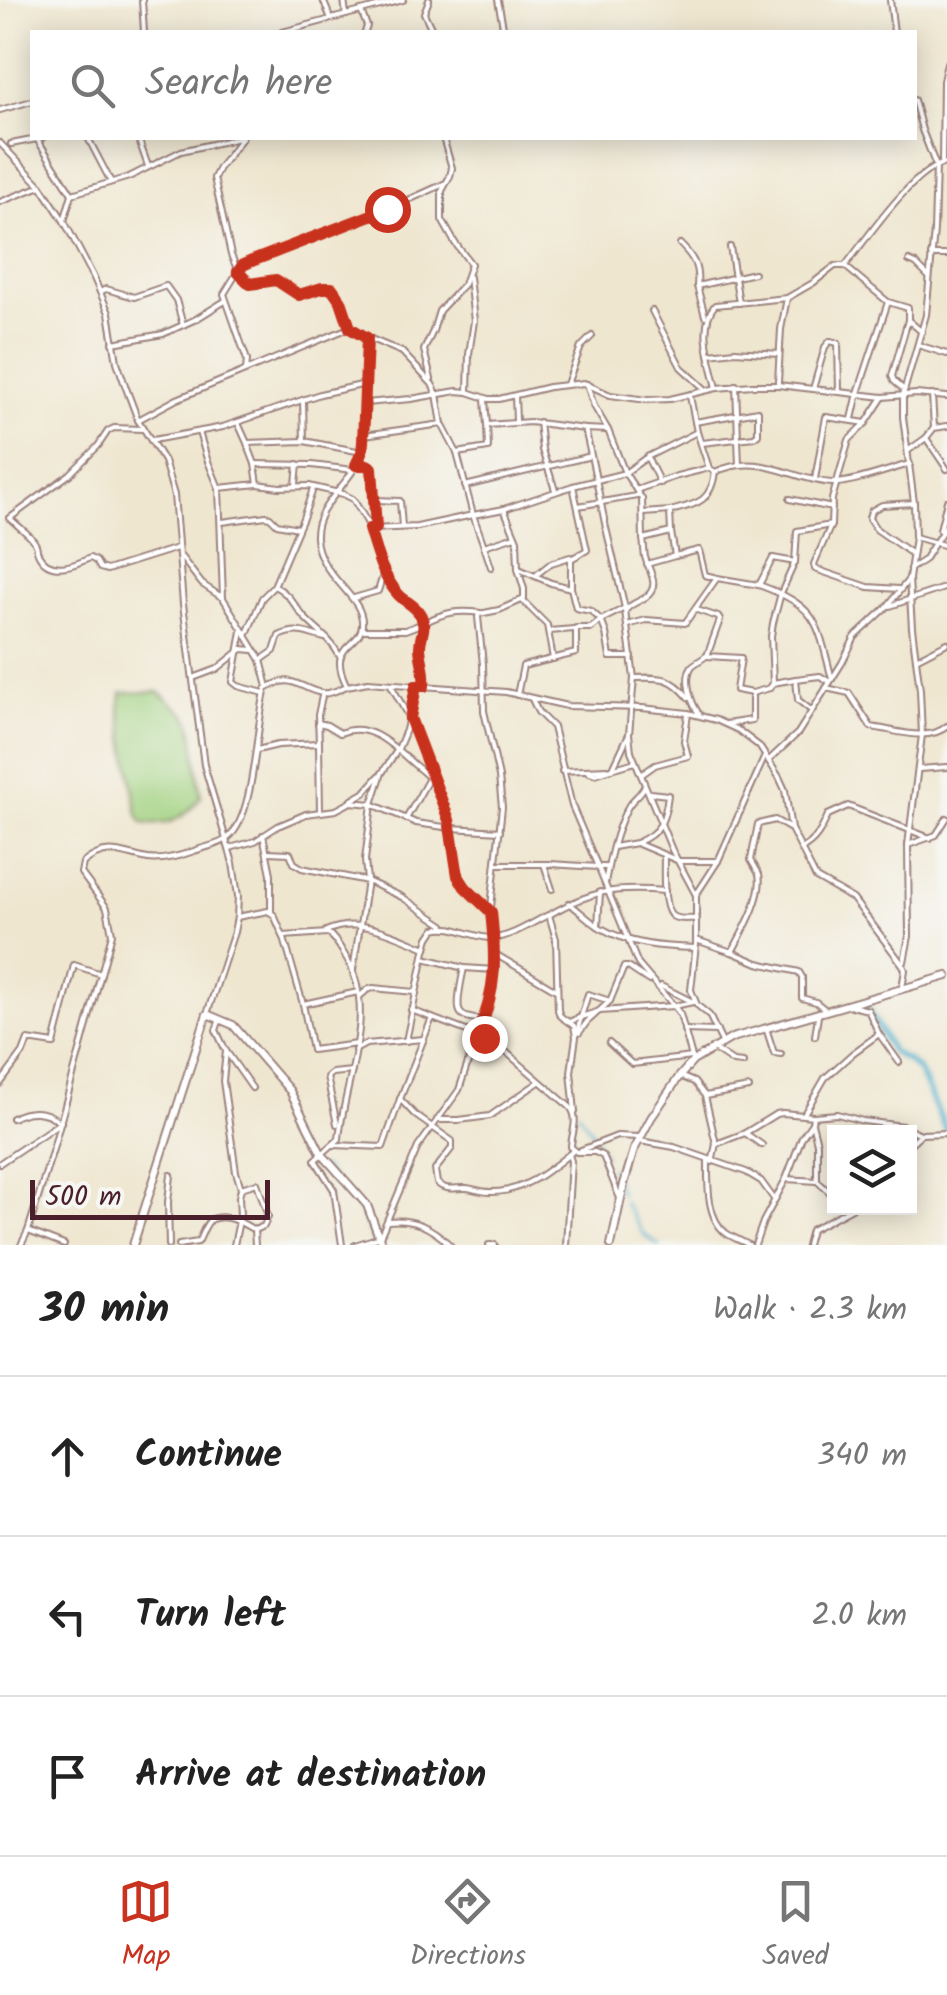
<!DOCTYPE html>
<meta charset="utf-8">
<style>
:root{--surface:#fff;--page:#f2f2f2;--text:#222;--muted:#767676;--line:#e0e0e0;--accent:#c8321e}
body{margin:0;font-family:Kalam,sans-serif;background:var(--page);color:var(--text)}
.controls{position:absolute;right:30px;bottom:30px;display:grid;overflow:hidden;border-radius:0px;box-shadow:0 5px 25px #0003}
.controls button{width:90px;height:90px;display:grid;place-items:center;padding:0;border:0;border-bottom:2px solid var(--line);background:var(--surface);color:var(--text);font:50px sans-serif}
.scale{position:absolute;left:30px;bottom:25px;width:240px;box-sizing:border-box;padding-left:10px;border:5px solid #4a1f2b;border-top:0;font-size:28px;line-height:35px;white-space:nowrap;color:#4a1f2b;-webkit-text-stroke:8px #f6f6f2;paint-order:stroke}
.stop{position:absolute;width:30px;height:30px;margin:-22px;border:8px solid #c8321e;border-radius:50%;background:#fff}
.stop.end{background:#c8321e;border-color:#fff;box-shadow:0 2px 10px #0008}
.list{margin:0;padding:0;list-style:none}
h2{display:flex;justify-content:space-between;align-items:center;height:130px;margin:0;padding:0 40px;font-size:42px}
h2 small{font-size:32px;font-weight:400;color:var(--muted)}
.list li{display:grid;grid-template-columns:65px 1fr auto;gap:30px;align-items:center;box-sizing:border-box;height:160px;padding:0 40px;border-top:2px solid var(--line)}
.list b{display:block;font-size:38px;white-space:nowrap}
.list em{font-size:32px;font-style:normal;color:var(--muted)}
.icon{flex:none;width:55px;height:55px;fill:none;stroke:currentColor;stroke-width:2;stroke-linecap:round;stroke-linejoin:round}
.map{position:relative;flex:none;width:947px;height:1245px;overflow:hidden}
.search{position:absolute;background:var(--surface);box-shadow:0 5px 25px #0003;left:30px;right:30px;top:30px;height:110px;display:flex;align-items:center;gap:25px;box-sizing:border-box;padding:0 35px;border-radius:0px;color:var(--muted);font-size:38px}
.sheet{height:610px;background:var(--surface)}
nav{display:flex;justify-content:space-around;align-items:center;box-sizing:border-box;height:140px;border-top:2px solid var(--line);background:var(--surface);font-size:28px;color:var(--muted)}
nav a{display:grid;justify-items:center;gap:5px}
nav .on{color:var(--accent)}
.map>svg:first-child{display:block}
.green{fill:#a1d17f;stroke:#767855;stroke-width:2.5}
.lines{fill:none;stroke-linecap:round;stroke-linejoin:round}
.stream{stroke:#4eb1cd;stroke-width:2.5}
.river{stroke:#4eb1cd;stroke-width:6}
.street-casing{stroke:#9c827d;stroke-width:8}
.secondary-casing{stroke:#9c827d;stroke-width:10}
.street{stroke:#fff;stroke-width:4}
.secondary{stroke:#fff;stroke-width:6}
.route{stroke:#c8321e;stroke-width:12}
</style>
<div class="map">
<svg width="947" height="1245" viewBox="0 0 947 1245">
<rect width="100%" height="100%" fill="#f6f6f2"/>
<filter id="ink" filterUnits="userSpaceOnUse"><feTurbulence type="fractalNoise" baseFrequency=".01" numOctaves="2"/><feDisplacementMap in="SourceGraphic" scale="20" xChannelSelector="R" yChannelSelector="G"/><feConvolveMatrix kernelMatrix="1 2 1 2 8 2 1 2 1" color-interpolation-filters="sRGB"/></filter>
<filter id="wash" filterUnits="userSpaceOnUse"><feTurbulence type="fractalNoise" baseFrequency=".0048" numOctaves="4" result="noise"/><feDisplacementMap in="SourceGraphic" scale="40" xChannelSelector="R" yChannelSelector="G"/><feGaussianBlur stdDeviation="2.25" result="paint"/><feColorMatrix in="noise" values="0 0 0 0 0 0 0 0 0 0 0 0 0 0 0 0 0 1.4 0 .05"/><feComposite in="paint" operator="in"/></filter>
<g filter="url(#wash)">
<rect width="100%" height="100%" fill="#efe6cf"/>
<path class="green" d="M159 692 186 715 192 724 201 797C185 817 169 828 143 823L138 815 120 709 122 693Z"/>
<g class="lines">
<g class="stream">
<polyline points="578,1112 593,1133 604,1156"/>
<polyline points="322,1167 359,1207 374,1245"/>
<polyline points="610,1168 620,1193"/>
<polyline points="623,1201 643,1234 659,1245"/>
</g>
<polyline class="river" points="867,1007 892,1052 908,1061 919,1071 947,1132"/>
</g>
</g>
<g filter="url(#ink)">
<g class="lines">
<g class="street-casing">
<g id="street">
<polyline points="142,0 144,32"/>
<polyline points="323,0 331,19"/>
<polyline points="344,0 346,15"/>
<polyline points="429,0 424,13 433,32"/>
<polyline points="498,0 504,32"/>
<polyline points="890,0 894,32"/>
<polyline points="361,11 367,26 365,32"/>
<polyline points="282,32 403,0"/>
<polyline points="0,110 32,101"/>
<polyline points="88,138 111,182"/>
<polyline points="138,138 148,166"/>
<path d="M242 138 219 168 214 178 231 255 238 271 250 285 276 280 299 295 325 288H331L341 301 352 331 402 352 432 384 437 394 442 424 457 453 473 515 504 509 517 540 518 569 524 589V599L499 610 479 614 478 617 483 664 484 711 499 777 502 807 491 907 495 970 489 1004 477 1035 505 1051 570 1107C580 1119 571 1134 571 1147L577 1152"/>
<polyline points="37,139 72,194 64,221"/>
<polyline points="0,143 41,186 64,221 93,276 109,313 117,362 126,388 138,420 164,461 174,495 183,604 204,765 233,863 238,896 237,917 234,932 207,1014"/>
<polyline points="11,144 42,138"/>
<polyline points="942,162 943,81 947,63"/>
<polyline points="72,194 129,177 181,151 239,138"/>
<polyline points="0,202 41,186"/>
<path d="M680 244C693 257 699 266 697 286"/>
<polyline points="730,247 739,303"/>
<polyline points="931,255 947,255"/>
<polyline points="909,261 916,264 929,277"/>
<polyline points="846,267 888,302 908,308 908,320 892,376 894,381 904,390"/>
<polyline points="100,292 106,289 134,297 166,286 176,300 183,325"/>
<polyline points="652,311 681,367 705,389"/>
<polyline points="705,316 697,286 754,273"/>
<polyline points="908,320 922,332"/>
<polyline points="113,343 163,334 196,319 225,301"/>
<polyline points="918,345 947,354"/>
<polyline points="709,354 735,351 779,354"/>
<polyline points="246,370 247,360 224,294 240,268 247,263 404,202 446,183"/>
<polyline points="431,379 424,350 433,331 439,311 464,284 471,264 455,243 442,220 442,191 450,176 452,168 443,138"/>
<polyline points="778,382 781,329 787,298"/>
<polyline points="567,384 581,347 592,336"/>
<path d="M587 384 594 406 608 430 585 429C593 462 599 495 606 528L625 608 601 620 591 611 576 608 571 588V559L587 550 573 486 625 473 647 457"/>
<polyline points="736,385 739,465"/>
<path d="M717 388C712 364 697 326 715 305L787 298 813 283 835 266H845C865 241 915 166 947 163"/>
<polyline points="813,389 825,347 830,341 838,343 839,391"/>
<polyline points="468,392 469,354 474,321 469,277"/>
<polyline points="932,395 934,428 926,438 947,469"/>
<polyline points="515,396 516,421"/>
<polyline points="690,396 697,432 709,468"/>
<polyline points="485,400 487,425"/>
<polyline points="303,401 304,441"/>
<polyline points="365,403 367,338"/>
<polyline points="852,419 858,393 888,302"/>
<polyline points="138,420 177,399 349,328"/>
<polyline points="539,422 542,450 555,490"/>
<polyline points="695,422 758,411 758,434 754,437 702,443"/>
<polyline points="238,423 247,443 304,441 362,452"/>
<polyline points="934,428 947,426"/>
<path d="M142 429 114 428 108 431 98 446 70 474 10 518C17 526 27 532 33 540 40 550 34 545 39 555 50 575 75 565 90 558L96 561 100 568 107 570 177 548"/>
<polyline points="608,430 625,473 642,499 643,539"/>
<polyline points="199,432 207,459 219,488 258,484 255,464 247,443"/>
<polyline points="364,435 442,424"/>
<polyline points="153,440 223,427 320,394 366,384"/>
<polyline points="909,450 926,438"/>
<polyline points="457,453 488,448 487,425 530,422 585,429"/>
<polyline points="255,464 312,465 353,470"/>
<polyline points="358,465 367,465 372,468 375,529"/>
<polyline points="815,479 826,417 866,423"/>
<polyline points="660,483 647,457 697,432"/>
<path d="M258 484 280 487 309 486 343 494 353 499 367 522 381 566 398 595 417 609 424 623C444 612 458 610 481 613"/>
<polyline points="296,484 298,464"/>
<polyline points="465,486 591,456"/>
<polyline points="636,490 677,476 709,468 715,472"/>
<polyline points="790,499 832,508"/>
<polyline points="376,500 400,501 402,527"/>
<polyline points="578,506 637,496"/>
<polyline points="504,509 573,486"/>
<polyline points="644,513 670,511"/>
<polyline points="222,522 266,516 270,517 277,524 298,528"/>
<polyline points="831,525 814,564 815,569 868,587 899,589"/>
<polyline points="370,529 417,527 473,515 484,546 515,536"/>
<polyline points="940,530 947,501"/>
<polyline points="671,532 675,556 699,550 705,575 717,578"/>
<polyline points="915,537 947,546"/>
<polyline points="484,546 491,567"/>
<polyline points="912,554 876,529 869,518 871,511 882,505 914,503"/>
<polyline points="181,557 202,584 223,598 219,488"/>
<polyline points="795,562 781,593 773,623 771,636 773,683 796,679"/>
<polyline points="647,564 675,556"/>
<polyline points="519,569 551,583 571,588"/>
<polyline points="910,569 924,560 947,524"/>
<polyline points="535,576 551,563 570,557"/>
<path d="M759 585C819 607 817 622 832 679"/>
<polyline points="274,586 303,518 313,489"/>
<polyline points="223,598 261,660 268,687"/>
<polyline points="354,598 378,591 384,572"/>
<polyline points="523,601 547,625 553,659"/>
<polyline points="890,606 947,587"/>
<polyline points="697,610 718,617 720,620 707,656 741,658 736,690 752,693 752,720 726,724"/>
<polyline points="627,625 646,620 685,623 717,578 759,585 773,558 795,562 797,531 831,525 832,499 849,440 866,423 883,397"/>
<path d="M362 630H405L424 623C424 634 420 640 421 650 422 662 425 673 424 686"/>
<polyline points="242,631 233,682 238,686 264,693"/>
<polyline points="549,631 574,629"/>
<path d="M246 636 262 598 274 586C289 593 293 604 304 617 316 630 330 638 339 655"/>
<polyline points="916,659 947,643"/>
<path d="M261 660 274 651 279 636C299 627 306 634 325 638"/>
<polyline points="193,678 217,669 242,649 253,650"/>
<path d="M634 678C662 677 671 676 689 698"/>
<polyline points="391,685 409,718 432,777"/>
<polyline points="347,686 368,682 506,692 567,706 642,708 688,713 716,720 738,730 759,746 779,777 785,790 791,829 816,878 853,899 903,965 905,970 902,988"/>
<path d="M826 688 849 693 871 727C895 730 928 743 947 726"/>
<polyline points="752,693 770,688 773,683"/>
<polyline points="517,695 523,666 576,653 576,628 591,628 601,620 606,633 610,657 632,657"/>
<polyline points="532,699 538,712 553,727 572,806 598,867 608,867"/>
<polyline points="812,711 798,700 796,679 820,676 830,682"/>
<path d="M700 715C691 704 683 678 692 666 694 664 704 658 706 656"/>
<path d="M318 723 327 725 340 733C370 720 395 748 416 766 422 771 429 776 433 783 442 796 447 813 451 828L500 831"/>
<polyline points="319,743 320,812"/>
<polyline points="257,750 278,745 319,743 318,715 322,696"/>
<polyline points="769,760 798,733 842,663 855,637 886,608 909,579 915,537 914,503 903,417 903,395 926,315 934,231 936,166 922,130 914,100"/>
<polyline points="613,768 628,736"/>
<polyline points="919,769 947,767"/>
<polyline points="562,771 607,769"/>
<polyline points="587,771 595,774 635,762"/>
<polyline points="641,775 655,765 688,756 684,741 688,714"/>
<polyline points="352,800 364,793 379,776"/>
<polyline points="406,819 428,780"/>
<polyline points="263,835 271,874 271,912"/>
<path d="M636 843C661 833 665 820 668 795L650 793"/>
<polyline points="908,845 936,835 947,818"/>
<polyline points="613,847 636,843 679,861 718,861"/>
<polyline points="230,848 255,841 278,826 306,814 336,810 351,802 372,804 382,773 398,749 406,730 416,686"/>
<path d="M801 849C816 842 822 829 828 815L848 806 930 838"/>
<polyline points="267,852 290,853 294,863 302,868 367,881 402,897 444,925"/>
<path d="M664 855C664 868 662 905 671 915 677 921 690 918 697 919"/>
<polyline points="497,864 550,864 598,867 638,964 674,1006 693,1002"/>
<polyline points="544,864 552,889"/>
<path d="M605 883C609 860 617 825 629 805 634 798 640 795 644 787"/>
<polyline points="696,895 718,861 765,756"/>
<path d="M569 903C580 911 589 921 601 928 630 945 663 947 695 948"/>
<path d="M237 917 268 911 274 915 283 936 328 933C337 940 341 949 347 959 378 1014 344 1081 339 1139L315 1160 334 1190 342 1245"/>
<polyline points="598,926 600,892"/>
<path d="M326 931C360 916 394 935 426 948"/>
<polyline points="284,938 303,1004 358,992"/>
<polyline points="696,940 732,952 758,963 799,972 802,977 802,998 816,1002 826,1010"/>
<path d="M732 952C742 933 764 896 759 874 758 872 752 862 751 860L758 824 775 820 789 828"/>
<polyline points="495,954 556,990"/>
<polyline points="424,958 464,968 495,970"/>
<polyline points="904,962 909,936 908,845 922,735 920,690 912,628 909,579"/>
<path d="M464 968C462 977 456 1005 460 1012 463 1019 477 1019 484 1020"/>
<path d="M353 970 367 881 365 860 372 804 416 823 451 828C455 874 456 881 491 912"/>
<polyline points="661,986 693,1002"/>
<polyline points="359,997 367,990 373,988 415,992"/>
<polyline points="303,1004 312,1050 357,1044"/>
<polyline points="220,1019 216,1030 226,1051 223,1081 236,1172 241,1188 239,1197 240,1216 234,1245"/>
<polyline points="569,1022 581,1017 588,994 610,1001"/>
<polyline points="766,1028 774,1053 781,1054"/>
<polyline points="684,1030 717,1031"/>
<polyline points="577,1032 581,1017 600,1011 674,1006 680,1014 693,1061"/>
<polyline points="579,1033 587,1022 610,1001 624,967 628,967 649,981"/>
<polyline points="879,1034 899,1062"/>
<polyline points="815,1036 818,1016"/>
<path d="M406 1041 425 951 429 938 435 929C454 923 473 939 493 938 511 937 532 923 548 915"/>
<path d="M722 1042 709 1015 697 1005 691 990 696 944V895L672 850 631 751 629 734 634 678 625 611C631 603 637 603 646 597 661 586 649 571 645 557 644 553 644 544 643 539L671 532 670 511C696 504 711 503 715 472 761 451 790 480 832 483 851 484 890 469 910 464"/>
<polyline points="609,1043 632,1064 692,1057"/>
<polyline points="712,1048 733,1062 743,1063"/>
<polyline points="355,1050 366,1044 424,1039"/>
<polyline points="226,1051 252,1088"/>
<polyline points="682,1077 694,1082 705,1096 749,1088"/>
<polyline points="0,1084 23,1053 28,1040 54,1044 74,965 101,974"/>
<polyline points="705,1096 716,1144"/>
<path d="M400 1099 415 1115 452 1141V1148L435 1170 437 1183C447 1192 455 1187 467 1188 474 1189 482 1192 490 1192 523 1193 550 1170 573 1151"/>
<path d="M575 1112 571 1072 576 1037 574 1026 560 1016 558 1010 556 939 549 915C592 890 615 887 665 891"/>
<polyline points="804,1114 825,1078 853,1053 879,1034 868,1010 852,1006"/>
<path d="M12 1118C27 1110 45 1109 58 1121"/>
<polyline points="437,1120 459,1120 490,1116 539,1082"/>
<polyline points="812,1123 817,1143 817,1181"/>
<polyline points="337,1124 327,1077 332,1073 352,1071"/>
<polyline points="745,1133 762,1145"/>
<polyline points="640,1141 674,1147 746,1172 761,1181 774,1199"/>
<polyline points="910,1144 921,1134"/>
<polyline points="334,1145 383,1147 400,1099 432,1018"/>
<polyline points="581,1150 617,1136 639,1137"/>
<polyline points="577,1152 595,1152 603,1156 619,1196"/>
<path d="M708 1160C708 1183 706 1218 726 1233 733 1238 742 1241 749 1245"/>
<polyline points="712,1162 716,1144 745,1133 776,1114 783,1113 813,1116 837,1114 863,1121 903,1126 921,1134 947,1133"/>
<polyline points="0,1163 61,1122"/>
<polyline points="786,1179 817,1181 834,1196"/>
<polyline points="241,1188 257,1183 268,1216 264,1226 254,1230"/>
<path d="M388 1221C413 1218 432 1227 450 1245"/>
<polyline points="254,1230 255,1245"/>
<polyline points="28,1231 64,1245"/>
<path d="M21 1245 28 1231 53 1149 112 934 107 908 81 873 83 863C108 843 122 854 148 859 162 861 180 856 194 851 204 847 221 845 229 837 256 813 255 724 266 689 292 671 299 689 322 693 330 695 339 689 347 686 325 644 361 648 362 625 365 596 318 576 316 538 314 506 350 485 360 457 366 441 364 420 365 403L411 399 457 391 468 392 489 399H499L549 387 584 383 610 395 647 400 670 399 717 388 752 385H778L883 397 916 394 947 397"/>
<polyline points="169,1245 168,1202 171,1175"/>
<path d="M179 1245 198 1242C202 1236 205 1222 212 1219 226 1213 243 1223 254 1230"/>
<polyline points="355,1245 380,1237 418,1147 459,1090 477,1035 411,1010"/>
<polyline points="489,1245 495,1245"/>
<polyline points="566,1245 571,1161 569,1155"/>
<polyline points="755,1245 763,1222 786,1179 802,1137 812,1123 813,1116"/>
<polyline points="807,1245 811,1230 852,1208"/>
</g>
</g>
<g class="secondary-casing">
<g id="secondary">
<polyline points="133,1245 207,1014 233,1025 290,1091 321,1153 367,1205 382,1245"/>
<polyline points="611,1245 624,1184 634,1150 651,1118 679,1077 693,1061 732,1038 947,976"/>
</g>
</g>
<use href="#street" class="street"/>
<use href="#secondary" class="secondary"/>
</g>
</g>
<g class="lines" filter="url(#ink)">
<path class="route" d="M387 209 252 261 243 265 238 272 250 284 276 280 299 295 322 288H332L341 301 350 328 367 338 363 442 362 452 356 465H367L372 468 376 528 369 529C376 552 382 576 398 594 406 603 416 605 421 616 427 629 420 635 420 647 420 659 426 671 424 686H416L410 718 449 820 458 876 465 887 491 912C496 958 497 992 477 1035L484 1038"/>
</g>
</svg>
<div class="controls">
<button><svg class="icon" aria-label="layers" viewBox="0 0 24 24"><path d="M12 4l9 5-9 5-9-5zM3 14l9 5 9-5"/></svg></button>
</div>
<div class="scale">500 m</div>
<div class="stop" style="left:387px;top:209px"></div>
<div class="stop end" style="left:484px;top:1038px"></div>
<div class="search"><svg class="icon" aria-label="search" viewBox="0 0 24 24"><circle cx="10" cy="10" r="6"/><path d="M15 15l6 6"/></svg>Search here</div>
</div>
<section class="sheet">
<h2>30 min<small>Walk · 2.3 km</small></h2>
<ul class="list">
<li><svg class="icon" aria-label="ahead" viewBox="0 0 24 24"><path d="M12 20V5M6 11l6-6 6 6"/></svg><div><b>Continue</b></div><em>340 m</em></li>
<li><svg class="icon" aria-label="left" viewBox="0 0 24 24"><path d="M17 20v-9H6M10 6l-5 5 5 5"/></svg><div><b>Turn left</b></div><em>2.0 km</em></li>
<li><svg class="icon" aria-label="arrive" viewBox="0 0 24 24"><path d="M6 21V4h12l-3 4 3 4H6"/></svg><div><b>Arrive at destination</b></div></li>
</ul>
</section>
<nav>
<a class="on"><svg class="icon" aria-label="map" viewBox="0 0 24 24"><path d="M3 6l6-2 6 2 6-2v14l-6 2-6-2-6 2zM9 4v14M15 6v14"/></svg>Map</a>
<a><svg class="icon" aria-label="directions" viewBox="0 0 24 24"><path d="M12 3l9 9-9 9-9-9zM9 14v-3h6M13 9l2 2-2 2"/></svg>Directions</a>
<a><svg class="icon" aria-label="saved" viewBox="0 0 24 24"><path d="M7 4h10v16l-5-4-5 4z"/></svg>Saved</a>
</nav>
